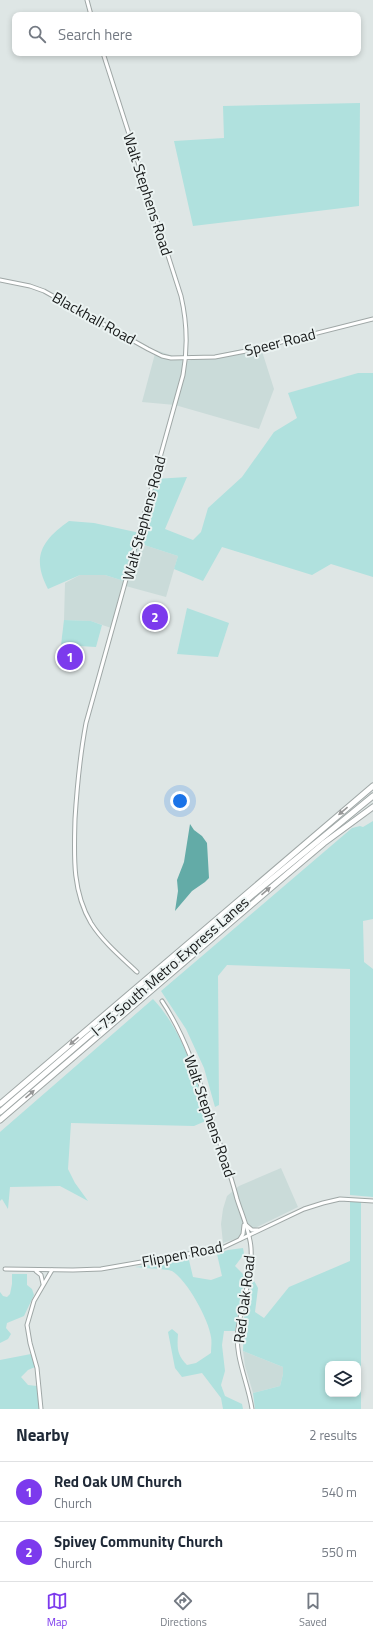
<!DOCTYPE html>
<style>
:root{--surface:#fff;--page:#f6f6f7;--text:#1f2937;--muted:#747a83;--line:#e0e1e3;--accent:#7c3aed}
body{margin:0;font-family:"Titillium Web",sans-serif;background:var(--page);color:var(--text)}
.controls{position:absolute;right:12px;bottom:12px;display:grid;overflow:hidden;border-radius:8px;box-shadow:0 2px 6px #0003}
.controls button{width:36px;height:36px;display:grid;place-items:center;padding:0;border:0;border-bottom:1px solid var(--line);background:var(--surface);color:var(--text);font:20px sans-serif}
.you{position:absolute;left:180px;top:801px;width:14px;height:14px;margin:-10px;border:3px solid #fff;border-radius:50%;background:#1a73e8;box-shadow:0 0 0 6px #1a73e833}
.badge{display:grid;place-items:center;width:26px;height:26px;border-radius:50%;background:var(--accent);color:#fff;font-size:13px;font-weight:700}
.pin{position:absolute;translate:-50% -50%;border:2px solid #fff;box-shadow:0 1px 4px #0006}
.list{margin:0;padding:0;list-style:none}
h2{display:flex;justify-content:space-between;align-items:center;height:52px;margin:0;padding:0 16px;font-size:17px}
h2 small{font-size:13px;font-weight:400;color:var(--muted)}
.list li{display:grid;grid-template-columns:26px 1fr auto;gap:12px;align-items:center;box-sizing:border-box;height:60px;padding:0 16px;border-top:1px solid var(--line)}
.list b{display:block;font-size:15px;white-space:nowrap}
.list p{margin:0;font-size:13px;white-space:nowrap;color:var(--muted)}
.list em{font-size:13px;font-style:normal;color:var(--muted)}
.icon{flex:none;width:22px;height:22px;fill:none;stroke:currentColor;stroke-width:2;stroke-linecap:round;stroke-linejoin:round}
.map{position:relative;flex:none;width:373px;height:1409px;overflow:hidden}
.search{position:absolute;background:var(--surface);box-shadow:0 2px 6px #0003;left:12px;right:12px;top:12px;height:44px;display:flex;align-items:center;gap:10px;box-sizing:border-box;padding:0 14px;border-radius:8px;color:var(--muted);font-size:15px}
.sheet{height:172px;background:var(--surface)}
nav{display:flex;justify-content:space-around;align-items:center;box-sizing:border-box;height:56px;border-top:1px solid var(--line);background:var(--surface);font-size:11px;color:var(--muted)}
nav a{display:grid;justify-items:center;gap:2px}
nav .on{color:var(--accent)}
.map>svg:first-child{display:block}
.built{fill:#cadbd9}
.green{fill:#b0e1de;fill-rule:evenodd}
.water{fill:#63aba7}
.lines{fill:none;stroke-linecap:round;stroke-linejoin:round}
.tertiary-casing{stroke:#9fa7a6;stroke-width:5}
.motorway-casing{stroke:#9fa7a6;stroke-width:7}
.tertiary{stroke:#fff;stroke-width:3}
.motorway{stroke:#fff;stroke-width:5}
.oneway{fill:#969797}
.labels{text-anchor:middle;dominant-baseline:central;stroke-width:4;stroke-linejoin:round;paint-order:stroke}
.street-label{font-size:15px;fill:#161818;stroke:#ebf3f2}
</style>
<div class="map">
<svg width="373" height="1409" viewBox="0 0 373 1409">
<rect width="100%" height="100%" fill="#dee6e5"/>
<g class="built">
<polygon points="260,345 274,389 259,429 175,405 142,402 156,350 187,361"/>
<polygon points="138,543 178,556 166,597 122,585 111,628 91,621 64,620 65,583 80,575 105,575 127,582"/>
<polygon points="281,1168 298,1207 253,1229 241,1237 223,1243 221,1224 223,1209 227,1196 239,1186"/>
<polygon points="243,1351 283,1367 283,1374 280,1386 253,1393 245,1366"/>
</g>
<g class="green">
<polygon points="360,103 359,206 193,226 174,141 224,138 223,106"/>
<path d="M358 373H373V577L331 564 312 575 222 547 203 581 174 569 178 556 138 543 127 582 105 575H80L48 589C31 557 42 540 69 521L94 523 140 533 155 479 187 477 165 529 193 540 201 532 208 508 242 477 274 432 297 418 288 393Z"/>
<polygon points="187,608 229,623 218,657 177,654"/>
<polygon points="64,620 91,621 102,625 96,647 61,645"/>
<polygon points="373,821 373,919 363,921 364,962 373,969 373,1197 350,1195 350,969 227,965 218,976 219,1105 215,1107 204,1068 186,1029 161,991 352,828 360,826 363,827"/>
<path d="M153 999C182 1029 198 1080 208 1120L194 1126 71 1123 68 1169 75 1183 88 1201 60 1186 10 1187 8 1209 2 1199 0 1201V1132Z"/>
<path d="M350 1200H361V1409H255L253 1393 280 1386 283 1374V1367L243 1351 244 1318 253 1279 258 1288 255 1312 264 1318 289 1287 350 1261ZM328 1364H358V1394H328Z"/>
<path d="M243 1248 244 1254 235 1266 245 1276 235 1331H224L222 1345 225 1371 221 1385 225 1396 242 1404 243 1409H223L221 1398 202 1373 182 1377 175 1368 168 1332 172 1329 178 1334C177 1348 177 1355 187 1365L196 1363 211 1353C211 1348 212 1342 211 1337 209 1320 187 1280 172 1271 168 1269 142 1268 135 1267L189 1260 193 1277 211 1280 222 1276 217 1254 228 1250Z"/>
<polygon points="12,1274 27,1274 27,1285 32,1289 34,1295 24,1316 7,1323 6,1328 11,1334 8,1339 0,1343 0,1292 3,1296 7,1297 10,1294 12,1284"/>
<polygon points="31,1354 35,1367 28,1370 21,1377 28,1385 37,1386 40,1409 0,1409 0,1360"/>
</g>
<polygon class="water" points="190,824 194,830 202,836 207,843 209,878 205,882 192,891 175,911 178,891 177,880 184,862"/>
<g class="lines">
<g class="tertiary-casing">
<g id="tertiary">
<polyline points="87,0 91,15"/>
<path d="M103 53 181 296C187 322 188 348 183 375L86 723C80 755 77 787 75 819 74 856 72 891 91 923 103 942 121 957 137 972"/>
<polyline points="0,280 30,286 44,291 148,349 162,356 171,358 215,357 246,351 373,319"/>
<path d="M162 1001C186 1037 199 1079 212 1120 221 1147 230 1172 237 1199 242 1215 250 1232 251 1248 253 1275 242 1303 238 1329 234 1356 248 1382 252 1409"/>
<polyline points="246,1225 252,1230 258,1230"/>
<polyline points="240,1239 243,1234 244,1225"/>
<polyline points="5,1269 73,1270 101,1269 222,1248 304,1209 323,1203 340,1199 373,1201"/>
<polyline points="36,1271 41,1275 43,1284"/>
<polyline points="41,1409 37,1368 30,1343 27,1325 34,1301 52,1270"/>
</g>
</g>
<g class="motorway-casing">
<g id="motorway">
<polyline points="0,1104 373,786"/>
<polyline points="0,1112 256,892 373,796"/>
<polyline points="0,1120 286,875 324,843 373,807"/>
</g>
</g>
<use href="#tertiary" class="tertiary"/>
<use href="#motorway" class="motorway"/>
</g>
<defs><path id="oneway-solid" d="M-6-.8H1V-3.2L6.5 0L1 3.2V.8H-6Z"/></defs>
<g class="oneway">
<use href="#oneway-solid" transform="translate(343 811) rotate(140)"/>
<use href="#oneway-solid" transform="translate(266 891) rotate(-41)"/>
<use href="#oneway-solid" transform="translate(74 1041) rotate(140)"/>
<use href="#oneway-solid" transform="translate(30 1094) rotate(-41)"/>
</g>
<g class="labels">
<g class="street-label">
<text transform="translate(148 194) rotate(72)">Walt Stephens Road</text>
<text transform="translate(94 318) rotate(29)">Blackhall Road</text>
<text transform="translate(280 342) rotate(-14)">Speer Road</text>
<text transform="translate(144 518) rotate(-75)">Walt Stephens Road</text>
<text transform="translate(170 966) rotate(-41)">I-75 South Metro Express Lanes</text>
<text transform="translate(210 1116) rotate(71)">Walt Stephens Road</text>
<text transform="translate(182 1254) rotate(-11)">Flippen Road</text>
<text transform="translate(244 1299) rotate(-83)">Red Oak Road</text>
</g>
</g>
</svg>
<div class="controls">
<button><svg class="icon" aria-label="layers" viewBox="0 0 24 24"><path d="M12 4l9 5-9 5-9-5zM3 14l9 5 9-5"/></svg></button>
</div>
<div class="you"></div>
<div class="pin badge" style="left:70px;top:657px">1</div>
<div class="pin badge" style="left:155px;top:617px">2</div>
<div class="search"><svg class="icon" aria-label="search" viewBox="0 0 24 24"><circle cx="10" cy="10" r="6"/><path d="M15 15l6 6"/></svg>Search here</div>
</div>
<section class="sheet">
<h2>Nearby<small>2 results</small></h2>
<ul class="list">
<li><span class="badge">1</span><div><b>Red Oak UM Church</b><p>Church</p></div><em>540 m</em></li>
<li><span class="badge">2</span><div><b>Spivey Community Church</b><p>Church</p></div><em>550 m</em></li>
</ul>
</section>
<nav>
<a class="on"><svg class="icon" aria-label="map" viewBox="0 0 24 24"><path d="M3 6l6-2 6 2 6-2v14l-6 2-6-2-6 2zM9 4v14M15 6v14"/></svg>Map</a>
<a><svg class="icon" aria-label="directions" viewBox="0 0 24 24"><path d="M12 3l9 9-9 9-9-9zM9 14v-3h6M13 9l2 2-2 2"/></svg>Directions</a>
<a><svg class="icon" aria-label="saved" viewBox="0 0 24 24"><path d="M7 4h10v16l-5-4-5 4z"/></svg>Saved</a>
</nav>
